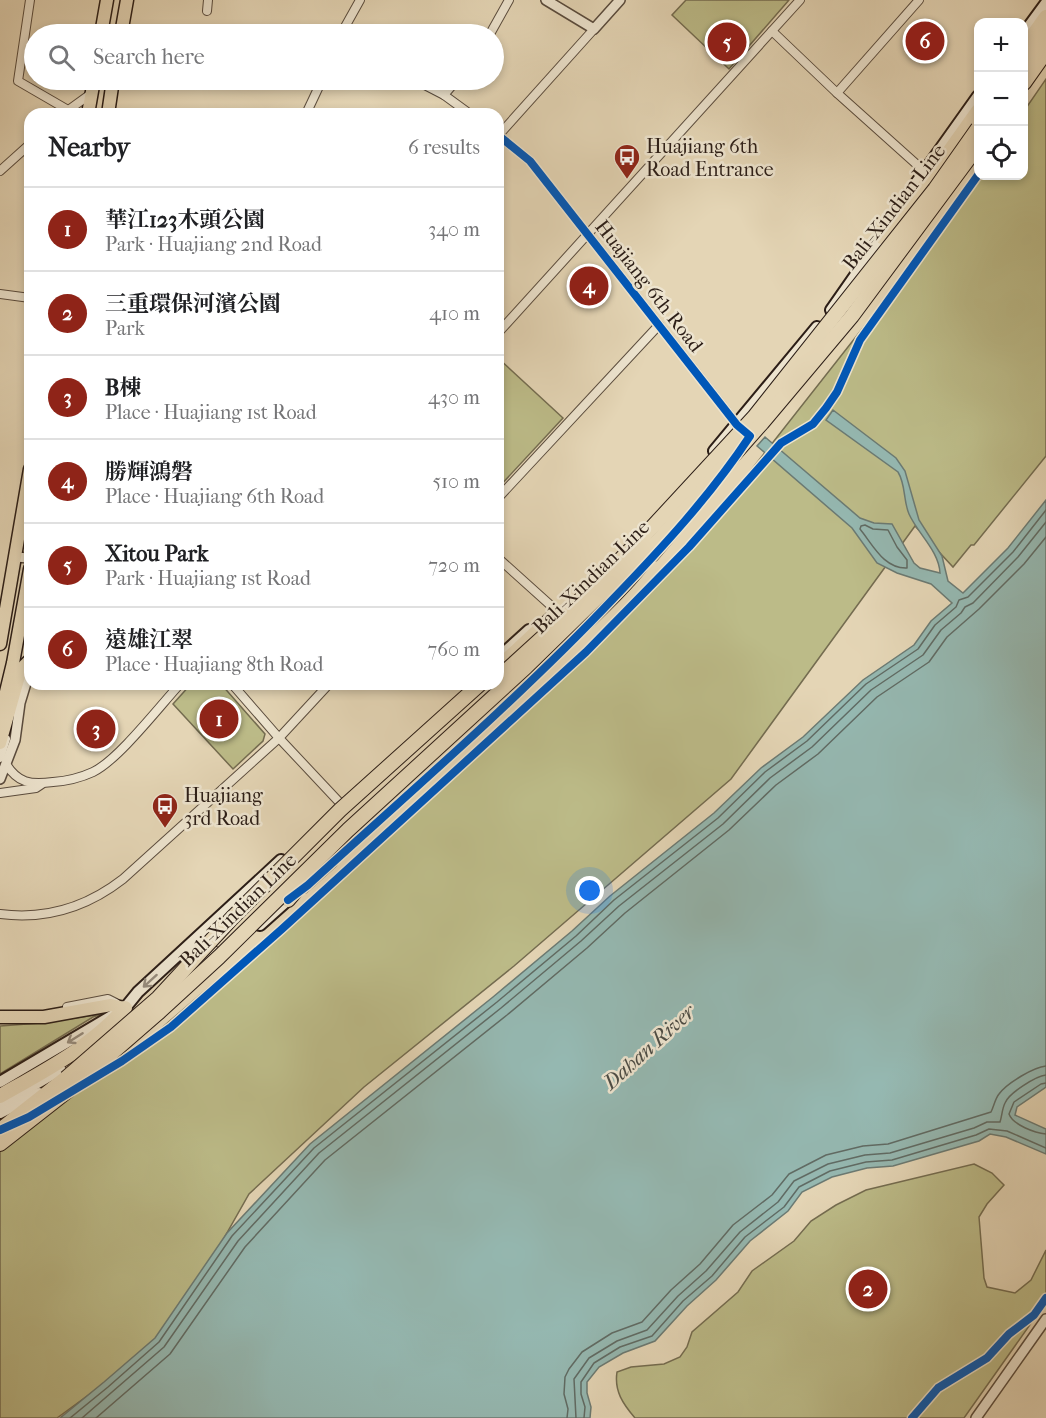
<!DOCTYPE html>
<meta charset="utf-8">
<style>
:root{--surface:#fff;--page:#f2f2f2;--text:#202124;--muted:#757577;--line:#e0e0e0;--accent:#8f2418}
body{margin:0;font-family:"IM FELL French Canon","Noto Serif TC",serif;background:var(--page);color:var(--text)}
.controls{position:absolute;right:18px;top:18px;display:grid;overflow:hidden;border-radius:12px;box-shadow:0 3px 9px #0003}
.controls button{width:54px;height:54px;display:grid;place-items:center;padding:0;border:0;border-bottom:2px solid var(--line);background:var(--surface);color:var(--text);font:30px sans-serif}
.you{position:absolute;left:590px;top:891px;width:21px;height:21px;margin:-15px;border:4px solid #fff;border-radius:50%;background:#1a73e8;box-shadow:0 0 0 9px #1a73e833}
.badge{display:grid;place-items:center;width:39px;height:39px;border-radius:50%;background:var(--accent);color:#fff;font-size:20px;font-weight:700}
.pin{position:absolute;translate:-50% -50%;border:3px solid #fff;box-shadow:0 2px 6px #0006}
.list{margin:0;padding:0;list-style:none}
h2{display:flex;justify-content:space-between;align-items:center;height:78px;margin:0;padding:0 24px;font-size:26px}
h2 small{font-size:20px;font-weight:400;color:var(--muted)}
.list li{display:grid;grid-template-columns:39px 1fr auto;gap:18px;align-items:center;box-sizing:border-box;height:84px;padding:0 24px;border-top:2px solid var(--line)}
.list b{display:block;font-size:22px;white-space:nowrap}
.list p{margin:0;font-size:20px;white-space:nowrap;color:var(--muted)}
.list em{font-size:20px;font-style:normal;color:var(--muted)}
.icon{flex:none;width:33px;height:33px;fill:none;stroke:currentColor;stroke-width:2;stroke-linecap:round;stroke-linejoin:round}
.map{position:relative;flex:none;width:1046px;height:1418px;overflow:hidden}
.search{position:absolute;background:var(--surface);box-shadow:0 3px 9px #0003;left:24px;top:24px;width:480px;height:66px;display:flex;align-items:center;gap:15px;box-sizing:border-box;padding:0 21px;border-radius:33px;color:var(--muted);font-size:22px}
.panel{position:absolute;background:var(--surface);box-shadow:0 3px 9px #0003;left:24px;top:108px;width:480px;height:582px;border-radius:18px}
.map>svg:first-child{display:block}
.green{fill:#bcbb88;stroke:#746c50;stroke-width:1.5}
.water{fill:#95b8b1;stroke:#6b7a73;stroke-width:1.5}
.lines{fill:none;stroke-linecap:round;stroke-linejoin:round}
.shore{stroke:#606b64;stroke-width:1.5}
.minor-casing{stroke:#5a4c3e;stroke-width:10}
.tertiary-casing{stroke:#5a4c3e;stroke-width:12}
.secondary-casing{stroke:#2c1e17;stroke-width:14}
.primary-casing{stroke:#2c1e17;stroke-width:15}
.trunk-casing{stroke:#2c1e17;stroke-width:16}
.minor{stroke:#ede4cf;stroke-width:8}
.tertiary{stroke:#ede4cf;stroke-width:9}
.secondary{stroke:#ede4cf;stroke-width:10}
.primary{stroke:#e4d5b5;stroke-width:12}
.trunk{stroke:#e4d5b5;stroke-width:14}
.trunk-bridge-casing{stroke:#2c1e17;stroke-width:16;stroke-linecap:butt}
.trunk-bridge{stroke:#e4d5b5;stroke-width:14}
.cycleway-casing{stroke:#ede4cf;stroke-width:11}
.cycleway{stroke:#0057b8;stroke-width:8}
.oneway{stroke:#968b7c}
.labels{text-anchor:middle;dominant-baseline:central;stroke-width:5;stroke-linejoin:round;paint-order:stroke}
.poi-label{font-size:20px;fill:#2c1e17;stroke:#ede4cf;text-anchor:start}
.street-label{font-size:20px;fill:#2c1e17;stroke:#ede4cf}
.water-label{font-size:21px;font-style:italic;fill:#4c4c45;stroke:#ede4cf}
</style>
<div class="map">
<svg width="1046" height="1418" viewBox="0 0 1046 1418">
<rect width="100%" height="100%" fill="#e4d5b5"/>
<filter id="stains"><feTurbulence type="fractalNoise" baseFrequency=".00333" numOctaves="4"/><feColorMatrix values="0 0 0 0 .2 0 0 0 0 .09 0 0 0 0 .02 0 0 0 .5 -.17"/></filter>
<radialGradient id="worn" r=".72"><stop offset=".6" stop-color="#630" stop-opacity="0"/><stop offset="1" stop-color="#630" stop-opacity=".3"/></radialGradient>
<g class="green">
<polygon points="686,0 789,0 729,69 672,15"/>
<polygon points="1046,79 1046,456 974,545 971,545 953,567 915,526 731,779 514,966 364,1087 249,1194 168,1337 57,1418 0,1418 0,1129 107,1075 412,813 674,568 940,230 978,175 1024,176 1024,111"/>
<polygon points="498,358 563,418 498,488"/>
<polygon points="191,684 221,684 265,734 263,741 233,769 173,704"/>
<polygon points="102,1014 93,1017 0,1074 0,1026 41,1023"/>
<path d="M974 1164 992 1173 1004 1185 987 1204 979 1217 984 1278 987 1287 1015 1293 1031 1280 1046 1250V1302L964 1418H635C623 1404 614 1391 617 1372L631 1367 664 1364 680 1357 687 1347 692 1332 738 1292 752 1271 794 1241 811 1221 836 1205 866 1190Z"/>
</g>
<path class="water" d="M833 410 896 458 905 471 919 520 942 556 948 581 963 593 1008 548 1046 500V1087L1017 1107 1015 1115 1046 1129V1154L1006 1137 990 1134 979 1141 893 1166 867 1168 832 1177 802 1192 788 1211 750 1241 716 1280 687 1306 655 1341 623 1353 599 1367 587 1382V1393L591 1407 590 1418H60L104 1382 155 1338 227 1233 310 1144 493 997 572 931 610 896 714 813 761 768 803 737 863 680 914 645 931 621 952 603 931 584 897 573 877 563 852 528 757 446 765 437 860 518 874 523 892 524 914 563 920 568 940 573C939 551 918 534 909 514 903 500 906 485 898 472L826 420Z"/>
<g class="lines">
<g class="shore">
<path d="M865 525 873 529 888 530 897 547 907 560V568C884 569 873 545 860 529L861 526Z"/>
<path d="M1046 1083 1041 1084 1014 1102 1009 1114C1013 1125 1035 1133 1046 1134"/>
<polyline points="70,1418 108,1387 159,1342 232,1236 314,1148 497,1002 576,936 614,900 718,818 765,772 807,741 866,684 918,649 935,625 956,607 959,600 968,597 1013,552 1046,510"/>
<polyline points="82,1418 164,1347 238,1241 319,1153 501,1008 581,941 619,906 723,824 770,778 812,747 871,690 923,655 941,630 961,613 965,607 973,603 1018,557 1046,522"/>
<polyline points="96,1418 170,1354 245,1247 325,1160 507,1015 587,948 625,913 729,830 776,785 818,754 877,697 929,662 947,637 979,609 1024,564 1046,537"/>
<path d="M567 1418 568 1409 564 1394 565 1377 569 1369 582 1352 612 1333 642 1322 671 1290 700 1264 733 1225 772 1195 789 1174 826 1155 863 1146 888 1144 991 1112C994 1106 995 1099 999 1094 1007 1083 1034 1067 1046 1066"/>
<path d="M576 1418 574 1379 589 1358 617 1341 647 1330 678 1296 706 1271 740 1232 778 1202 794 1181 828 1164 865 1155 890 1153 974 1128 987 1122H1000C1002 1116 1002 1109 1005 1103 1009 1093 1036 1076 1046 1075"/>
<polyline points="584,1418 585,1407 581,1394 581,1382 594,1363 620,1347 652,1336 683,1301 712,1276 745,1237 784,1207 799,1187 830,1171 866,1162 892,1160 976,1135 989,1129 1007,1131 1046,1148"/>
</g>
<g class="minor-casing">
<g id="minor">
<polyline points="30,0 18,81 68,110"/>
<polyline points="207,11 208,0"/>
<polyline points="772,31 837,93 924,171"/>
<polyline points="341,34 360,0"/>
<polyline points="490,34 509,0"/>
<polyline points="415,80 444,95 470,114"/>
<polyline points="837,93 919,0"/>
<polyline points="444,95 457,80"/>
<polyline points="63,114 92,93"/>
<polyline points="306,114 322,80"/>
<polyline points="498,135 530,161 739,427"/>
<polyline points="498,136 594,29"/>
<polyline points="0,171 30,144"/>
<polyline points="0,294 30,298"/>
<polyline points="498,333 800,0"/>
<polyline points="498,498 659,325"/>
<polyline points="654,557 693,511"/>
<polyline points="498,558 558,612"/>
<polyline points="232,684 279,738 340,803"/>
<polyline points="0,758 6,739"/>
<path d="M6 764C18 783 30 785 53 782 67 781 80 778 93 772 118 760 159 707 180 684"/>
<polyline points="0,793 36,788 42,784"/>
<polyline points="304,889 333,863"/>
<path d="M0 914C46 920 87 907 123 879L279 738 329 684"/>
<polyline points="67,1007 108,999 116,1003"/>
<polyline points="0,1106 62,1070"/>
</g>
</g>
<g class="tertiary-casing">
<g id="tertiary">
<polyline points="546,0 594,29 620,0"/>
<polyline points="15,557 30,558"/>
<polyline points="0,779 15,740 20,703 30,670"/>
<polyline points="976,1418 1046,1319"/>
</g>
</g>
<g class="secondary-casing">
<g id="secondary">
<polyline points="1024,33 1046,3"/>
<polyline points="831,310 882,237 899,207 978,96"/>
<polyline points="714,451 817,327"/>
<polyline points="498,658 529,630"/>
<polyline points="260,925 288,900"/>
<polyline points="0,1082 125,1008 138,992 281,860"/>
<polyline points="0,1113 39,1093"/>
</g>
</g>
<g class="primary-casing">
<g id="primary">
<polyline points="101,34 107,0"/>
<polyline points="121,34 127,0"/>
<polyline points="88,114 94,80"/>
<polyline points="108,114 113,80"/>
<polyline points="0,644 30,469"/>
<polyline points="0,717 13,663 30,569"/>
<polyline points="0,743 21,669 30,660"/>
<polyline points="0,1017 44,1017 111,1005 125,1008"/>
</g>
</g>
<g class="trunk-casing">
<g id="trunk">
<polyline points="1024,48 1046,17"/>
<polyline points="1024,65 1046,34"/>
<polyline points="1024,83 1046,52"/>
<polyline points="882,237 907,211 978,111"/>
<polyline points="498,668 555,615"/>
<path d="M322 864C399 794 477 726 552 655 587 621 628 587 655 546"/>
<polyline points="288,900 306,879"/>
<polyline points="220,940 365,799 492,684"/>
<path d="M0 1096C44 1071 91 1047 125 1008"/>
<polyline points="0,1130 66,1078"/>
<polyline points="0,1144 74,1086"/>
</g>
</g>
<use href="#minor" class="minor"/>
<use href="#tertiary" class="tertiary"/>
<use href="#secondary" class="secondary"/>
<use href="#primary" class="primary"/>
<use href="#trunk" class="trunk"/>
<g class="trunk-bridge-casing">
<g id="trunk-bridge">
<polyline points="498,678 542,638 644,536 754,417 935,189 978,128"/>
<polyline points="66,1078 158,998 232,918 340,810 480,684"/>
<polyline points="74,1086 158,1013 219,957 348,830 526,667 639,557 657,542 762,423 852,316 978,146"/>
</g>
</g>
<use href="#trunk-bridge" class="trunk-bridge"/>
<g class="cycleway-casing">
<g id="cycleway">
<path d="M288 900 308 885C411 791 517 700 613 599 662 548 711 495 750 436L737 425 530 161 498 135"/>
<polyline points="0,1130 29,1117 122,1061 171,1027 282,929 586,652 689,547 781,443 813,424 826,408 837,392 860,340 978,175"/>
<polyline points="912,1418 938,1388 987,1358 1009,1334 1034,1315 1046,1298"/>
</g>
</g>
<use href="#cycleway" class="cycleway"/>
</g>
<defs><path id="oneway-shaft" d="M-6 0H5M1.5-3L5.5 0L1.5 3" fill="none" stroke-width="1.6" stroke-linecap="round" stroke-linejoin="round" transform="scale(1.5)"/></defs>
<g class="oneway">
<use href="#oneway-shaft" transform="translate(150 981) rotate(138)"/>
<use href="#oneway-shaft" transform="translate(75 1038) rotate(148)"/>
</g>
<defs>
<g id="bus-pin" transform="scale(1.35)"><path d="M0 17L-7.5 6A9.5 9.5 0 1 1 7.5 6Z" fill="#8f2418" stroke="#ede4cf"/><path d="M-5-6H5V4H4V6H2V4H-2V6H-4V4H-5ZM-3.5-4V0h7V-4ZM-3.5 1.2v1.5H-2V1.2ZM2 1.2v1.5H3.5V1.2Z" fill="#fff"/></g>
</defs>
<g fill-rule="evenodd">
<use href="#bus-pin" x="627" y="157"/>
<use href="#bus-pin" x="165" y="806"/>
</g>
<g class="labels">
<g class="poi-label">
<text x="646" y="146">Huajiang 6th<tspan x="646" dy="23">Road Entrance</tspan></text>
<text x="184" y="795">Huajiang<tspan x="184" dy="23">3rd Road</tspan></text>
</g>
<g class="street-label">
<text transform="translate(894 207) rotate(-52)">Bali-Xindian Line</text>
<text transform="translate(649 286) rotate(52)">Huajiang 6th Road</text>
<text transform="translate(591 577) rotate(-44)">Bali-Xindian Line</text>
<text transform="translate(238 910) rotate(-44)">Bali-Xindian Line</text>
</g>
<g class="water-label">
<text transform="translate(649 1047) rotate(-42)">Dahan River</text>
</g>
</g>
<rect width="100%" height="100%" filter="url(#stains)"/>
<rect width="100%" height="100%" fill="url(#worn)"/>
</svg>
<div class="controls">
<button>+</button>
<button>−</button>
<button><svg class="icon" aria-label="locate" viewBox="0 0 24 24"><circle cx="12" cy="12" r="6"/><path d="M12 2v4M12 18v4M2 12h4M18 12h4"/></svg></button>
</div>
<div class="you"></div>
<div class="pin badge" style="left:219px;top:719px">1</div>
<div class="pin badge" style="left:868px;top:1289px">2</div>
<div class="pin badge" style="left:96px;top:729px">3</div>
<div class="pin badge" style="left:589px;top:286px">4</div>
<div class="pin badge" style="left:727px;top:42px">5</div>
<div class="pin badge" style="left:925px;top:41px">6</div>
<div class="search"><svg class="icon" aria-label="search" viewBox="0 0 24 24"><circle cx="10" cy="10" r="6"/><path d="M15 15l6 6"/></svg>Search here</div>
<section class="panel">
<h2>Nearby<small>6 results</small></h2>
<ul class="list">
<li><span class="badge">1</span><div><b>華江123木頭公園</b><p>Park · Huajiang 2nd Road</p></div><em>340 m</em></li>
<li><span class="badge">2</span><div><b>三重環保河濱公園</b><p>Park</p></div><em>410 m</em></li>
<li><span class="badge">3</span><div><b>B棟</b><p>Place · Huajiang 1st Road</p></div><em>430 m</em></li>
<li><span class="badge">4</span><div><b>勝輝鴻磐</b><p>Place · Huajiang 6th Road</p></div><em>510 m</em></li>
<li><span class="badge">5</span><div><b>Xitou Park</b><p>Park · Huajiang 1st Road</p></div><em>720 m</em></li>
<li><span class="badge">6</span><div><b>遠雄江翠</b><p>Place · Huajiang 8th Road</p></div><em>760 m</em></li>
</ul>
</section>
</div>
